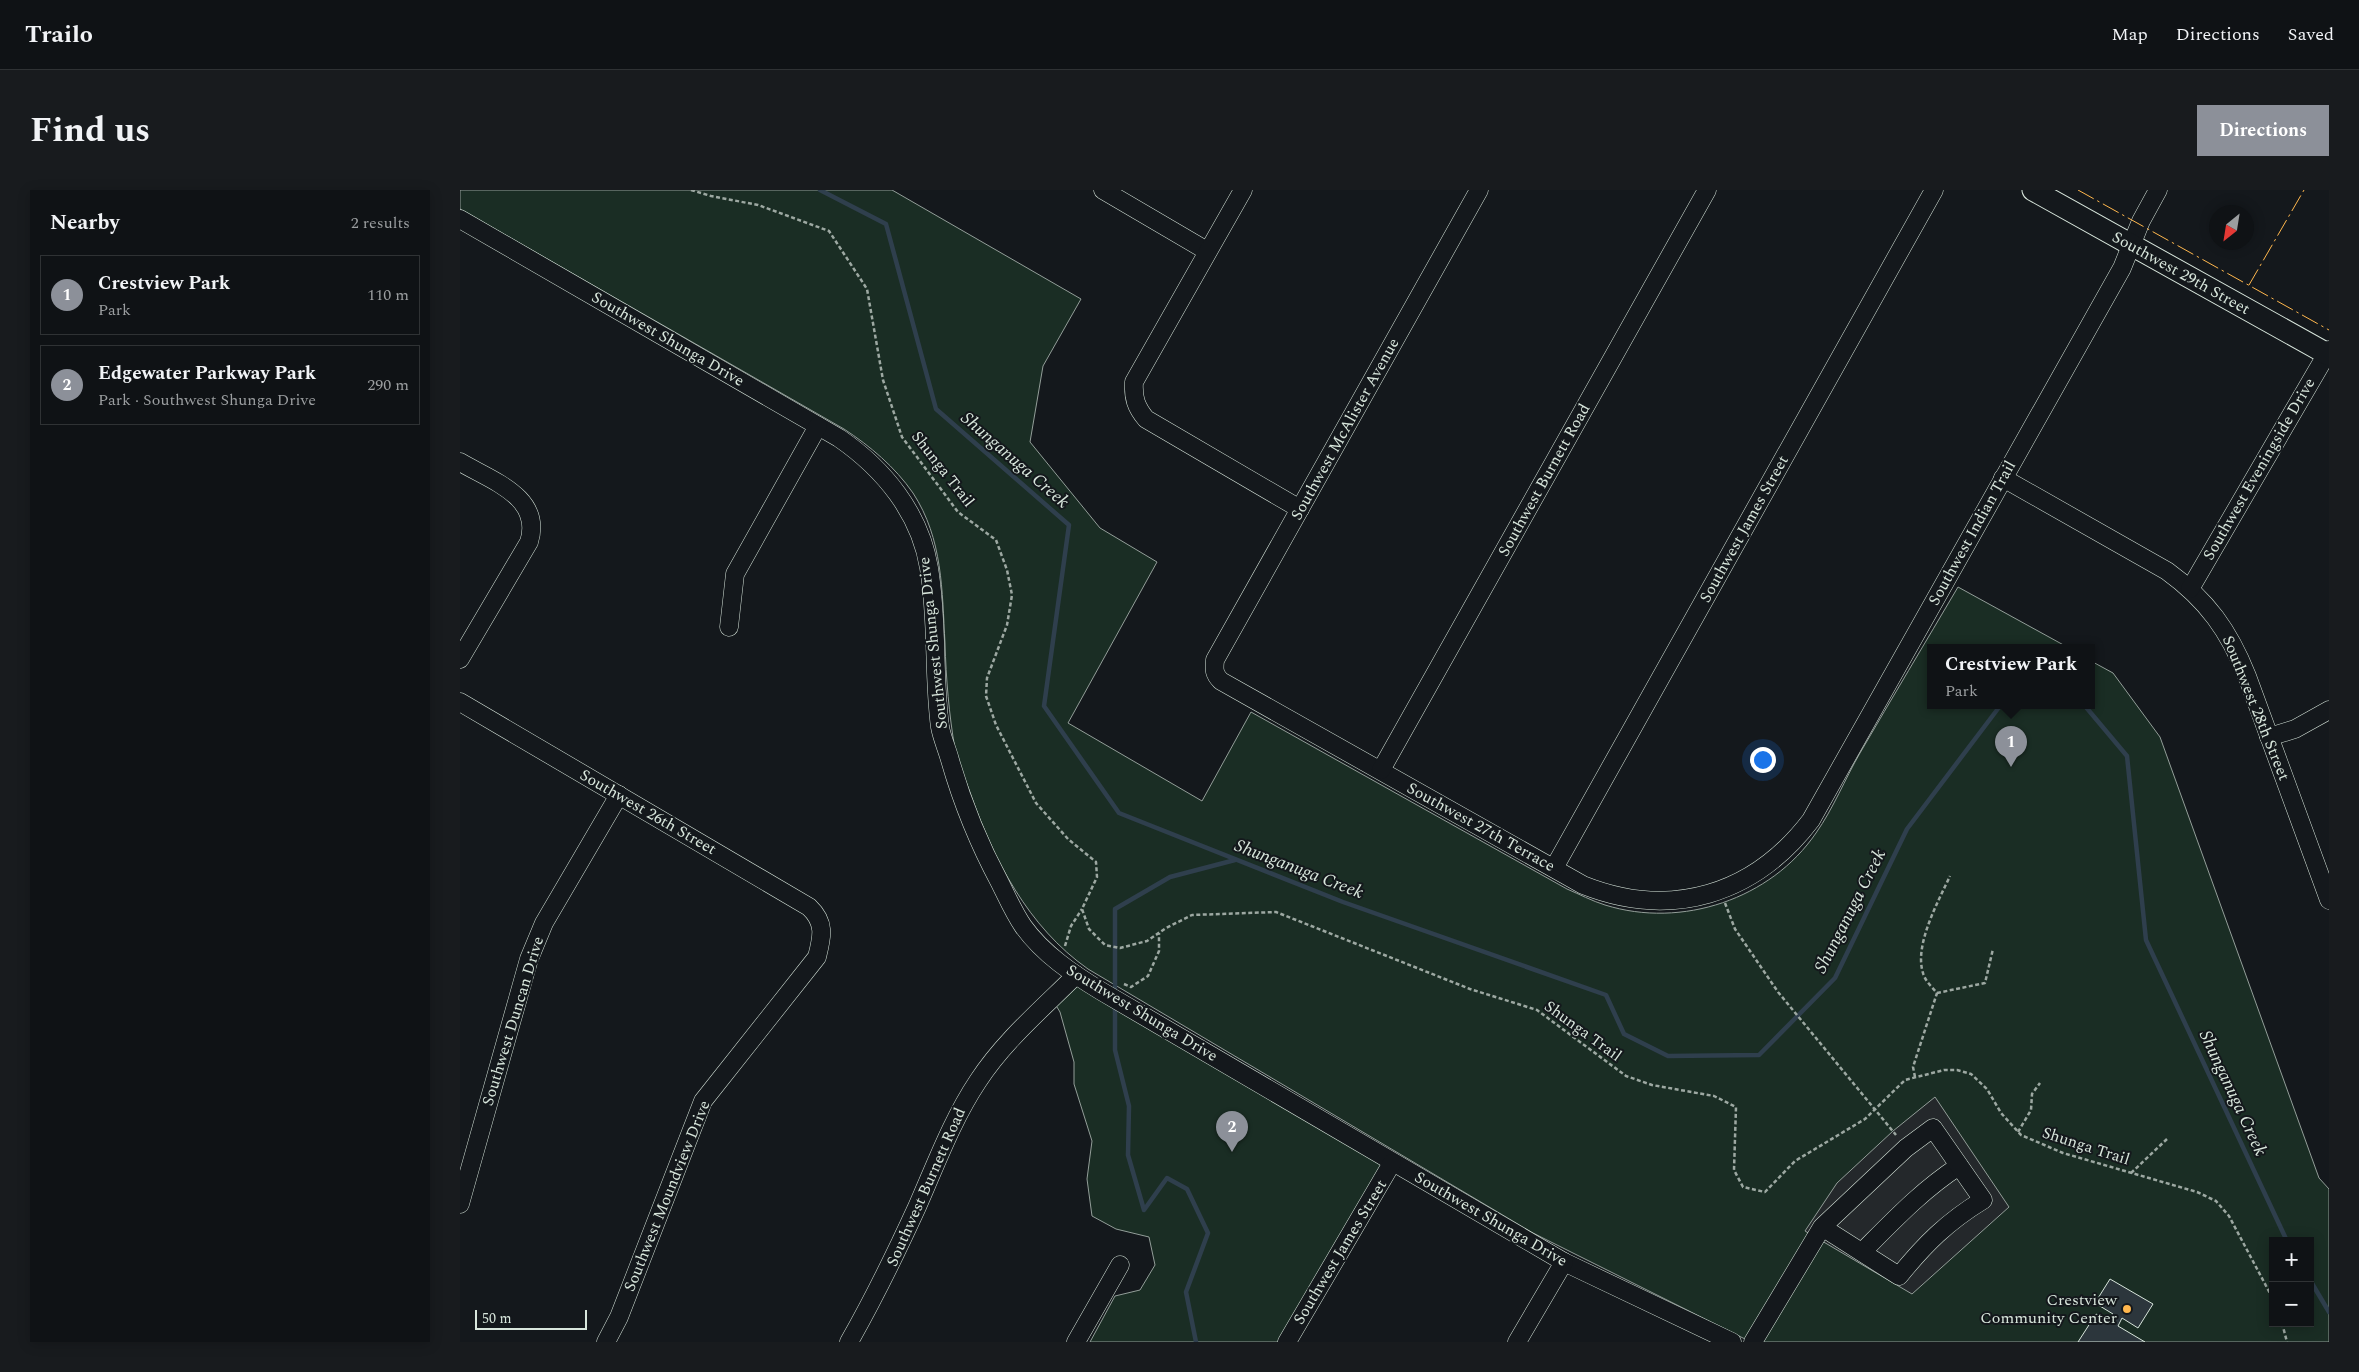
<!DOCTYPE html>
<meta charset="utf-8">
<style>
:root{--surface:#0f1215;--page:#181b1e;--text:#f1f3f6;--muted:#9b9ea0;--line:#2f3234;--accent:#8c9099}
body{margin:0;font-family:Spectral,serif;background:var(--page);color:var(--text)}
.controls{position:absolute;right:15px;bottom:15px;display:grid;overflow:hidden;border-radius:0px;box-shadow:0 2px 12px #0003}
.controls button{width:45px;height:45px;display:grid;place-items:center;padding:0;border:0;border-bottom:1px solid var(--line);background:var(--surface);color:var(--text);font:25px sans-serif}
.compass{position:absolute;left:1749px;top:15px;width:45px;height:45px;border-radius:50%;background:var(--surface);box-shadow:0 2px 12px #0003;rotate:210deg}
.scale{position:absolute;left:15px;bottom:12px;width:112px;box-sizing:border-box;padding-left:5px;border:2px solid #d8e6dc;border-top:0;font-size:14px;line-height:18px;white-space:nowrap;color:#d8e6dc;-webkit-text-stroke:4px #14181c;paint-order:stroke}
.you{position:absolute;left:1302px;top:569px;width:18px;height:18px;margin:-12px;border:4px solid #fff;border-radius:50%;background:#1a73e8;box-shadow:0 0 0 8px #1a73e833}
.badge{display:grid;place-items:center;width:32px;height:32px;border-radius:50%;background:var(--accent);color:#fff;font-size:16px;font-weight:700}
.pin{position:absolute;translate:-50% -41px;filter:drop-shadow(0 1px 2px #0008)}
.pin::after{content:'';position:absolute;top:26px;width:18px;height:15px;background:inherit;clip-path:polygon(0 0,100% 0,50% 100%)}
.popup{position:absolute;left:1467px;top:454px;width:168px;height:65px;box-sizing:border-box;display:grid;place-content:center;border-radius:0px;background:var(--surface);filter:drop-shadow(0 1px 4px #0005);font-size:16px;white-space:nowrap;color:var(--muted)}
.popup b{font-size:19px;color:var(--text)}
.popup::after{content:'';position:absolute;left:50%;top:100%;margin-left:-10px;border:10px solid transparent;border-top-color:var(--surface)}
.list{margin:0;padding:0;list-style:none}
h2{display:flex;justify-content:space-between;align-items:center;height:65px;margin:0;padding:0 20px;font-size:21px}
h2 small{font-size:16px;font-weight:400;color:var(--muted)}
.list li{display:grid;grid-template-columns:32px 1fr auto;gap:15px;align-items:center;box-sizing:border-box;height:80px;margin:0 10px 10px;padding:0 10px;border:1px solid var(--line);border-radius:0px}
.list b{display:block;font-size:19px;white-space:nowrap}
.list p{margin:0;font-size:16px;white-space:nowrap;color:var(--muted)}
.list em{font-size:16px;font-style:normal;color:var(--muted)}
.map{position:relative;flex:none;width:1869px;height:1152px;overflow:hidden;border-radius:0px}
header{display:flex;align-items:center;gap:30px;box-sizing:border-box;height:70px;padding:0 25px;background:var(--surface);border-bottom:1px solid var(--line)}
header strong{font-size:24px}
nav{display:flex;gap:28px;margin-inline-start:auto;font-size:18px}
.intro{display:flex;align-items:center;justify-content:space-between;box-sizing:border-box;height:120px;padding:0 30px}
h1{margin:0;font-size:35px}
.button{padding:12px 22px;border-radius:0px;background:var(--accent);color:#fff;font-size:18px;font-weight:700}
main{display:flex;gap:30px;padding:0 30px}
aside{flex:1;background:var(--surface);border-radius:0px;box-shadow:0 2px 12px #0003}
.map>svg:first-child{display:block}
.green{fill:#1a2d24;stroke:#939e99;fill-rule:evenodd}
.parking{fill:#24282b;stroke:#939e99}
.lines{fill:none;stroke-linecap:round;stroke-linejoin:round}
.stream{stroke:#2f3f4d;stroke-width:4.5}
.building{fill:#2c363c;stroke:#d8e6dc}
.minor-casing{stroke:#d8e6dc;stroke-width:19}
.major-casing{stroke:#d8e6dc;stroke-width:23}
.path{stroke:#9da8a2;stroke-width:2.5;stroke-dasharray:4 2.5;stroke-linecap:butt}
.minor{stroke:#14181c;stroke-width:18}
.major{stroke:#14181c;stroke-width:21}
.power{stroke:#ffb74d;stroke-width:1;stroke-dasharray:18 4 2.5 4;stroke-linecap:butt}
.poi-dot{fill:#ffb74d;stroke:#14181c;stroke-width:2}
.labels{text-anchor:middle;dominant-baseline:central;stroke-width:4;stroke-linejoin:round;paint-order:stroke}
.street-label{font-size:16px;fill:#d8e6dc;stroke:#14181c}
.poi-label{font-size:16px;fill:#d8e6dc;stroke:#14181c;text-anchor:end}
.water-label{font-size:18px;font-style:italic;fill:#d8e6dc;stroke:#14181c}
</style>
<header>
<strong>Trailo</strong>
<nav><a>Map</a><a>Directions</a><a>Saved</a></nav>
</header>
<div class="intro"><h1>Find us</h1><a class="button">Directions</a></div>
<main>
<aside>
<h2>Nearby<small>2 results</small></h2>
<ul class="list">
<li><span class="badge">1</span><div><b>Crestview Park</b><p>Park</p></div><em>110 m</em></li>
<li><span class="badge">2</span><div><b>Edgewater Parkway Park</b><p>Park · Southwest Shunga Drive</p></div><em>290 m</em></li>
</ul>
</aside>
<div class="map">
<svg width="1869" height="1152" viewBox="0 0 1869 1152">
<rect width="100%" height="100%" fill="#14181c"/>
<g class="green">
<path d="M0 0H432L621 109 583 176 570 252 640 338 697 372 608 533 742 611 791 522 1107 699C1119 704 1132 711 1145 715 1222 739 1311 709 1356 643 1373 619 1385 589 1400 563 1432 508 1465 453 1498 397L1609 458H1471V516H1631V471L1653 483 1700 547 1859 988 1869 999V1152H1291L1073 1043 628 779C568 737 533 669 510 602 505 588 497 573 495 559 489 525 486 488 485 453 482 401 483 349 453 303 435 277 410 256 384 239L0 19ZM1813 1051H1850V1133H1813Z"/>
<polygon points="616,785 932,973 827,1152 630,1152 655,1106 680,1100 695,1075 689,1047 656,1039 632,1026 627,989 632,951 614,894 614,872 600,822 592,809"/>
</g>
<polygon class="parking" points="1475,907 1549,1017 1452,1104 1345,1041 1377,993 1433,941"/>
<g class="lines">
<g class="stream">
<polyline points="360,0 426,34 476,219 609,335 584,516 659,623 883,712 1146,805 1164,844 1208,866 1299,865 1375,788 1447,639 1540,516"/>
<polyline points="1625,516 1667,566 1686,750 1827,1051"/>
<polyline points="655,803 655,719 710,687 775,670"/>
<polyline points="655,816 655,860 669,916 668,965 684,1020 707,988 727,999 748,1043 726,1102 736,1152"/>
<polyline points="1850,1090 1869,1122"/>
</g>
</g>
<polygon class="building" points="1650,1089 1693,1114 1678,1138 1662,1128 1658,1136 1685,1152 1618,1152 1636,1124 1649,1132 1653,1124 1635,1113"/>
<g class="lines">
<g class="minor-casing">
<g id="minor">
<polyline points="643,0 747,61"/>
<path d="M783 0 674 192C673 208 676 217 686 229L840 319"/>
<path d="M1019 0 755 470C754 480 754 484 761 491L1123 695C1211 730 1294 705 1351 630L1662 78 1681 31 1698 0"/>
<path d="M0 29 379 248C424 279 460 323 469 378 478 431 473 485 480 537 482 548 487 559 490 570 502 612 519 654 540 693 547 707 554 723 563 736 583 764 613 784 641 801L1104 1072 1272 1152"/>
<path d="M0 272C32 291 83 307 69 352L0 469"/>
<path d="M1543 288 1707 381C1747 410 1769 441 1787 486L1869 710"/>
<polyline points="1730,399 1869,160"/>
<polyline points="269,437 275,384 358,236"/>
<path d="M0 512 349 717C366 733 362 747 357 767L243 911 159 1127 146 1152"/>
<polyline points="1809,547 1835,539 1869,520"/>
<polyline points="921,580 1247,0"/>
<polyline points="1094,678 1474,0"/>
<polyline points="0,1014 69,769 84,733 159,605"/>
<path d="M1402 1062C1433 1031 1462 1000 1499 976"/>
<path d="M389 1152C414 1108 436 1063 457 1017 476 974 492 930 518 891 544 851 582 819 616 785"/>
<polyline points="616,1152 660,1075"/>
<polyline points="827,1152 932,973"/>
<polyline points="1057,1152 1104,1072"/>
<path d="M1293 1152 1362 1037 1446 958 1473 938 1523 1010C1487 1032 1465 1054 1439 1086L1362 1037"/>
</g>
</g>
<g class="major-casing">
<polyline id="major" points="1573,0 1869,165"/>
</g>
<g class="path">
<polyline points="231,0 251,6 298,15 369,41 407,99 423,190 442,247 498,322 536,350 547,380 552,405 547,435 527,488 526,506 536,535 576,613 608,649 636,672 637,687 622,719 629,739 645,755 660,758 687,751 706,738 732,725 816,722 1010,799 1077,820 1166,886 1192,895 1254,906 1276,917 1274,980 1283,997 1305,1002 1335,971 1405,929 1445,890 1484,880 1497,880 1511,884 1527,899 1541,923 1561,945 1603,963 1737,1002 1756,1011 1769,1026 1813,1109"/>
<polyline points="1265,713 1275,739 1318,802 1436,945"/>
<polyline points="605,756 611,736 622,719"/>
<polyline points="664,794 671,797 688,786 699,761 699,743"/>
<polyline points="1477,803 1525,793 1533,759"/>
<path d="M1455 887 1453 877 1477 803C1472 797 1465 791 1463 783 1454 755 1478 712 1490 686"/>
<polyline points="1558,942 1571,920 1572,904 1580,893"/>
<polyline points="1671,983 1707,949"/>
<polyline points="1822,1133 1827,1152"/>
</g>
<use href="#minor" class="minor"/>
<use href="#major" class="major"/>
<g class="power">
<polyline points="1618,0 1869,140"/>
<polyline points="1789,95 1844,0"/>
</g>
</g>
<circle class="poi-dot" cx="1667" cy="1119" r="5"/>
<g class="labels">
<g class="street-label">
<text transform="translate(1721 83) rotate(29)">Southwest 29th Street</text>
<text transform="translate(208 149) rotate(30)">Southwest Shunga Drive</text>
<text transform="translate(885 239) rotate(-61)">Southwest McAlister Avenue</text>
<text transform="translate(483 279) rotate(52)">Shunga Trail</text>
<text transform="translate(1799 279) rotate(-60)">Southwest Eveningside Drive</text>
<text transform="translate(1084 290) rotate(-61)">Southwest Burnett Road</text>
<text transform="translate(1284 339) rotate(-61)">Southwest James Street</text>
<text transform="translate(1512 343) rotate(-61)">Southwest Indian Trail</text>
<text transform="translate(473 453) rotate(-96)">Southwest Shunga Drive</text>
<text transform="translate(1796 518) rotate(68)">Southwest 28th Street</text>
<text transform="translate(188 622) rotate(30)">Southwest 26th Street</text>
<text transform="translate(1021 637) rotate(29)">Southwest 27th Terrace</text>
<text transform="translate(682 823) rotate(31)">Southwest Shunga Drive</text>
<text transform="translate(53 831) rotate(-73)">Southwest Duncan Drive</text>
<text transform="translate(1123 841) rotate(36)">Shunga Trail</text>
<text transform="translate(1626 956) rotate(18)">Shunga Trail</text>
<text transform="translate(466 997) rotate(-66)">Southwest Burnett Road</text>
<text transform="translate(207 1006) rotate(-68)">Southwest Moundview Drive</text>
<text transform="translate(1031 1029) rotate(30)">Southwest Shunga Drive</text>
<text transform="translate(880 1062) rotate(-59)">Southwest James Street</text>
</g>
<g class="poi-label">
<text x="1657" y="1110">Crestview<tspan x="1657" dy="18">Community Center</tspan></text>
</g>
<g class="water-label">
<text transform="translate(555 270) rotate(41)">Shunganuga Creek</text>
<text transform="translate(839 679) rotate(21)">Shunganuga Creek</text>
<text transform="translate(1390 721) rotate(-63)">Shunganuga Creek</text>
<text transform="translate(1773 903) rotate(65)">Shunganuga Creek</text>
</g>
</g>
</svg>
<div class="controls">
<button>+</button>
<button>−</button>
</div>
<svg class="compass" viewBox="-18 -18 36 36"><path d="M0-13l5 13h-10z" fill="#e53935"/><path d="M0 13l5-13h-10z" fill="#9b9ea0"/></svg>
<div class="scale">50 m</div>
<div class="you"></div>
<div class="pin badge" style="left:1551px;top:577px">1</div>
<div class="popup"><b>Crestview Park</b>Park</div>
<div class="pin badge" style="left:772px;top:962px">2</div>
</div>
</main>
